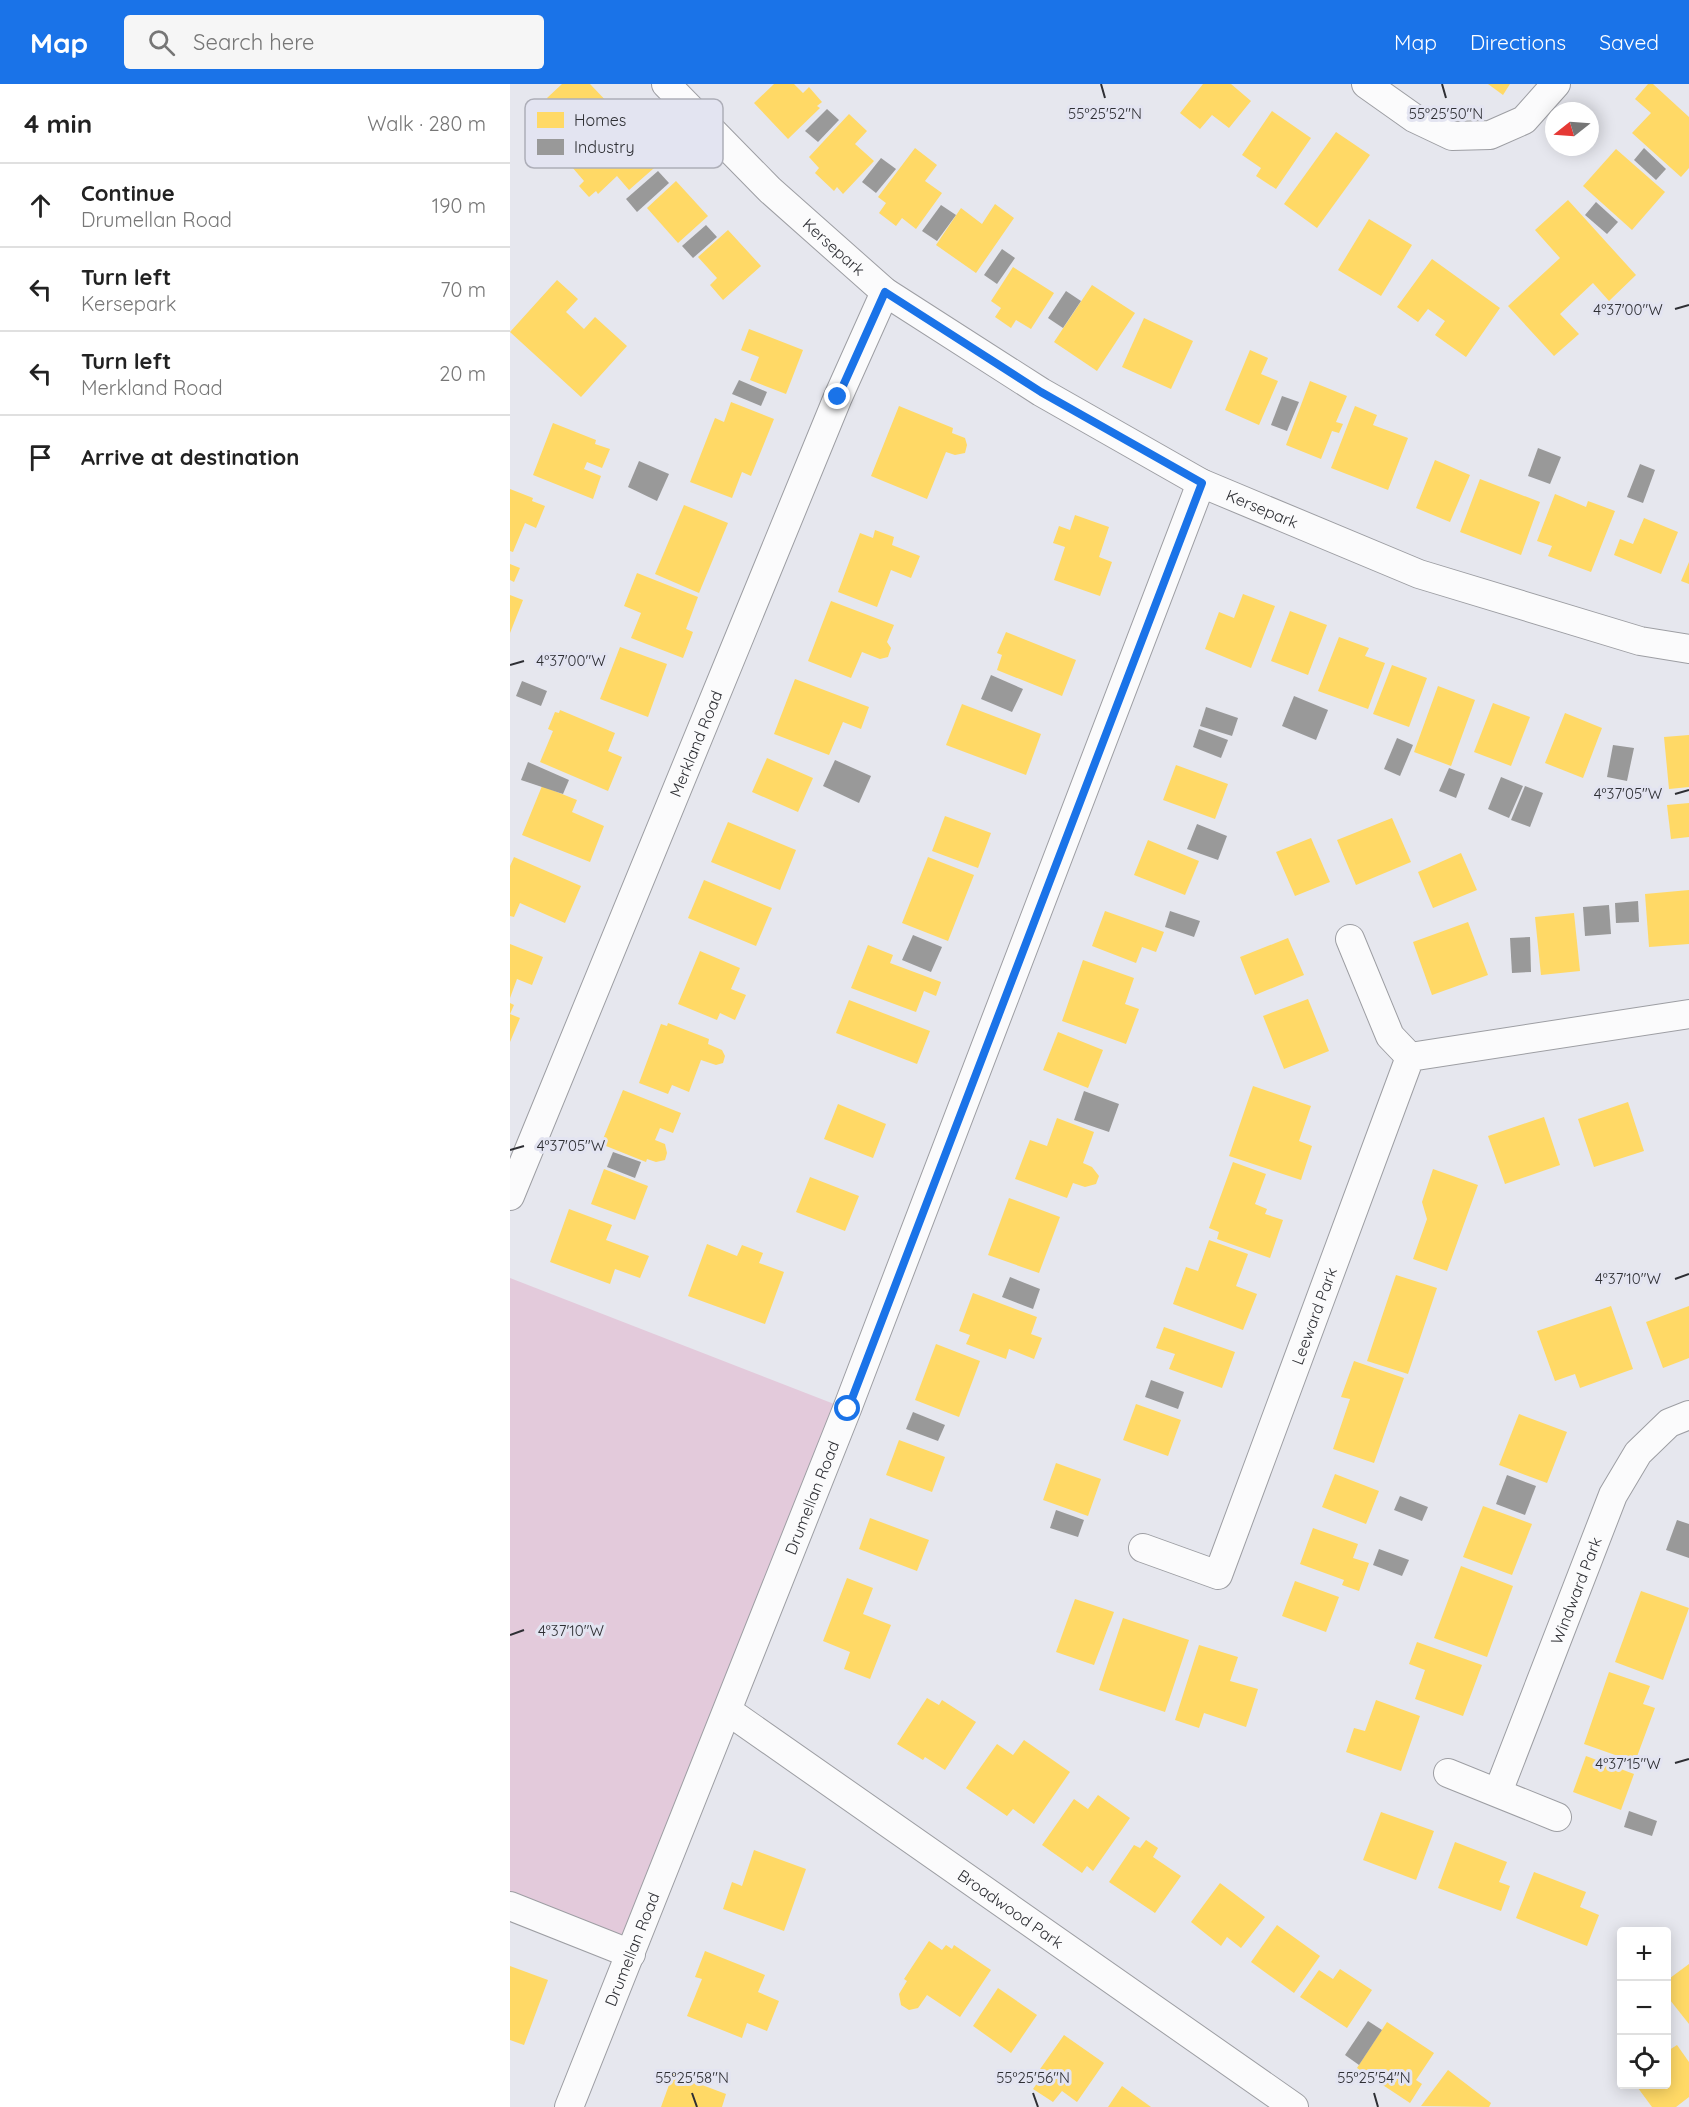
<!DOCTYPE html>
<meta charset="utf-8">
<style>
:root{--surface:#fff;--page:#f6f6f6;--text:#222;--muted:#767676;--line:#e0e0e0;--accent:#1a73e8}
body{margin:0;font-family:Quicksand,sans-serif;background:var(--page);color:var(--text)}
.controls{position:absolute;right:18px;bottom:18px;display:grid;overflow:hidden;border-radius:6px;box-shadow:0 3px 15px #0003}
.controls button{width:54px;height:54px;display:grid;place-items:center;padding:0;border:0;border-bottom:2px solid var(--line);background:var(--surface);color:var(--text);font:30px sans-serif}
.compass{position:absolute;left:1035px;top:18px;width:54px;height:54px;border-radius:50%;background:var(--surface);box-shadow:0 3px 15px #0003;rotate:253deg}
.stop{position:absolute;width:18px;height:18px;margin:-14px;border:4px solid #1a73e8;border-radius:50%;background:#fff}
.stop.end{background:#1a73e8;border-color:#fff;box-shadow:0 2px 6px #0008}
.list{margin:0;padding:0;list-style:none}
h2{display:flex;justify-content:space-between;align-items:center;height:78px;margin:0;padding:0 24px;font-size:26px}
h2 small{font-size:20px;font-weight:400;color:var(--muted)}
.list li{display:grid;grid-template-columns:39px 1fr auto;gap:18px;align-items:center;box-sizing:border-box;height:84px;padding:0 24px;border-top:2px solid var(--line)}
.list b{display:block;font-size:22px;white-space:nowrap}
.list p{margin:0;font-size:20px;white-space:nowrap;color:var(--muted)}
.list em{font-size:20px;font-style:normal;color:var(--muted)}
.icon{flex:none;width:33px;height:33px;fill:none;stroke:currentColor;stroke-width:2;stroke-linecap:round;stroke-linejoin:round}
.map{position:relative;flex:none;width:1179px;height:2023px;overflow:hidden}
header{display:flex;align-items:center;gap:36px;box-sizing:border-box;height:84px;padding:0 30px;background:var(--accent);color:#fff}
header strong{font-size:28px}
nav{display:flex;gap:33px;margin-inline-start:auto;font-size:21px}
.search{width:420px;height:54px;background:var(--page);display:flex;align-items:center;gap:15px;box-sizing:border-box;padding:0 21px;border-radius:6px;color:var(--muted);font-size:22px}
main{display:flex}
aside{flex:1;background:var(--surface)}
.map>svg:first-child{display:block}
.grass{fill:#e3cadb}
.homes{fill:#ffd966}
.industry{fill:#999}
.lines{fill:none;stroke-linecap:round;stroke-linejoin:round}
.minor-casing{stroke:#9d9ea3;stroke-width:30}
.minor{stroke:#fbfbfc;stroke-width:28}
.route{stroke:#1a73e8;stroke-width:8}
.ticks{fill:none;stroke:#2e2f34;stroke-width:2}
.labels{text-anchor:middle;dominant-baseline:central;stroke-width:6;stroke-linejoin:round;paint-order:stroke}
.street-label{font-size:16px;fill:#2e2f34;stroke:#e3e4f1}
.key{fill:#e3e4f1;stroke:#adaeb8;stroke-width:1.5}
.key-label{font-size:16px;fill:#2e2f34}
.ticks-label{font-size:15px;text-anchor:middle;fill:#2e2f34;stroke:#e3e4f1;stroke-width:6;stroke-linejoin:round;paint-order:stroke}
</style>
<header>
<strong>Map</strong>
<div class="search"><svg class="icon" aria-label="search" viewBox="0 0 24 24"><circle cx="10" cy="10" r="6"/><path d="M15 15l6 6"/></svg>Search here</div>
<nav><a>Map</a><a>Directions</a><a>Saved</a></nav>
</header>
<main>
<aside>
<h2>4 min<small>Walk · 280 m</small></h2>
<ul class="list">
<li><svg class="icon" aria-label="ahead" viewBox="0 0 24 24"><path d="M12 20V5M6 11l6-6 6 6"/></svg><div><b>Continue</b><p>Drumellan Road</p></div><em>190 m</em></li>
<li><svg class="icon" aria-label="left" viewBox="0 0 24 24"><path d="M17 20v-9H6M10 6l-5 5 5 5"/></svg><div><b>Turn left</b><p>Kersepark</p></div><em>70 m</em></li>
<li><svg class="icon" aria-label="left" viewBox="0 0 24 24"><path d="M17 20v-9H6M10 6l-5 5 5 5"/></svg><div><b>Turn left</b><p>Merkland Road</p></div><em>20 m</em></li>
<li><svg class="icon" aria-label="arrive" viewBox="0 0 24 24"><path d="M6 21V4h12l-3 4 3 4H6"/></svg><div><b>Arrive at destination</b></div></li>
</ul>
</aside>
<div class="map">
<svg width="1179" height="2023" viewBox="0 0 1179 2023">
<rect width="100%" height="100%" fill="#e6e7ee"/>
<polygon class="grass" points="0,1194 337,1325 121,1870 0,1822"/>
<g class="homes">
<polygon points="52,0 80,0 101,22 70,51 37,14"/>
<polygon points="264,0 284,0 293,9 299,3 312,18 307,22 310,24 278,55 244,19"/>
<polygon points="693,0 721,0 741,17 719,44 702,31 690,45 670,29"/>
<polygon points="978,0 1000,0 993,11"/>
<polygon points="1138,0 1143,0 1179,33 1179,84 1171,93 1122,49 1141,29 1125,15"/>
<polygon points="762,27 801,54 766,105 746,92 751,84 732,71"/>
<polygon points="339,30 357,47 345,60 364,77 333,110 327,103 324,107 305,89 309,84 299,73"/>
<polygon points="115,36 152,77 119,106 107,92 88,110 86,107 79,113 69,102 74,97 62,83"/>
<polygon points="826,48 860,71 807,144 774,120"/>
<polygon points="405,64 427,81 415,97 432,109 406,145 392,134 386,142 369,129 376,119 368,113"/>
<polygon points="1106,65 1155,108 1122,146 1073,102"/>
<polygon points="166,97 198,132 168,159 137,124"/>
<polygon points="1058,116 1126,191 1099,217 1083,199 1050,230 1069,250 1044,272 998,222 1050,174 1025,146"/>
<polygon points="485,120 504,134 466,189 426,161 451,124 472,140"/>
<polygon points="859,135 902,161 871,212 828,186"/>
<polygon points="218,146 251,182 213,216 200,201 207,194 188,173"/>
<polygon points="922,175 990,224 956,273 925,251 935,237 918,225 908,238 887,223"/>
<polygon points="503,183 544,209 521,245 506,236 501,244 485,233 491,224 481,217"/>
<polygon points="47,196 68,215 56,228 74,245 85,233 117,262 71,313 0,248"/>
<polygon points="582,201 625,229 587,287 544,258"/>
<polygon points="634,234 683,257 661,305 612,283"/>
<polygon points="239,245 293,266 276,310 240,296 249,273 231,266"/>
<polygon points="740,266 758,274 751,290 768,297 749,341 715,326"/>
<polygon points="800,297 837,312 826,338 833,340 829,349 822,347 811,375 776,361"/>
<polygon points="221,318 264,335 241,392 232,388 222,414 180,398 205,334 214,338"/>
<polygon points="389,322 443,344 442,349 455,354 457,361 455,369 445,371 436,368 417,415 361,392"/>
<polygon points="845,322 867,331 863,341 898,354 878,406 821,384"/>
<polygon points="43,339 86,356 85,360 100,365 92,384 77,378 74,385 91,392 83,415 23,391"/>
<polygon points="925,376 960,391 940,438 906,424"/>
<polygon points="970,395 1030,418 1011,471 950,448"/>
<polygon points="0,405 23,414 22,417 35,422 26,444 15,439 3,468 0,467"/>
<polygon points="1045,410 1076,423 1078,417 1105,427 1081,488 1038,472 1042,462 1027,457"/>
<polygon points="174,421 218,439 189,509 145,490"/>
<polygon points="565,431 599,443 589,473 602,478 590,512 544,496 555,463 543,459 549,442 560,446"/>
<polygon points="1134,434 1168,448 1151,490 1104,471 1110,455 1123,460"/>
<polygon points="365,446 384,453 382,461 410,472 401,494 381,486 367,523 328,508 350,449 363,454"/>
<polygon points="1179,478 1179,500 1171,497"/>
<polygon points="0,480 10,484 4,498 0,496"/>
<polygon points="127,489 188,513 176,545 183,548 173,574 121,554 131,529 114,522"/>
<polygon points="733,510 765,522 741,584 695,565 709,528 724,534"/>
<polygon points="0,511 13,516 0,549"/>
<polygon points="321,517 384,541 377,558 381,564 378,573 370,575 352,568 341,594 298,577"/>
<polygon points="780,527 817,541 798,591 761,577"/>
<polygon points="496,548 566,576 552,612 487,586 492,571 487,569"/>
<polygon points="829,553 859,564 855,572 875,579 858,625 808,607"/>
<polygon points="110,563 157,580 138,633 90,615"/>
<polygon points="882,581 917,594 899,643 863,630"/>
<polygon points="285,595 359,623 351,645 333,638 319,671 264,650"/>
<polygon points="928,602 965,616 941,682 904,668"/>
<polygon points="983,619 1020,633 1001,682 964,668"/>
<polygon points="452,620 531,650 516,691 436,661"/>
<polygon points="50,626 105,649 98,667 112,673 98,707 30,678 43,647 38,645 45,628 49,629"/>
<polygon points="1055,629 1092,644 1073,694 1035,679"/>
<polygon points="1179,651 1179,703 1159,705 1154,653"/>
<polygon points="257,674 303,694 288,728 242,708"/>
<polygon points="666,681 718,700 705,735 653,716"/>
<polygon points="32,702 67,716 62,728 94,742 80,778 12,751"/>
<polygon points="1179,719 1179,753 1161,755 1157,721"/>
<polygon points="435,732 481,749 468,784 422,767"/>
<polygon points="882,734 901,778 846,801 827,756"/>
<polygon points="218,738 286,766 270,806 201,778"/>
<polygon points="801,754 820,798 785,812 766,768"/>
<polygon points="638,756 689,777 675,811 624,791"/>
<polygon points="951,769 967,806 923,824 908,788"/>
<polygon points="4,773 71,802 55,839 10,819 4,833 0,832 0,782"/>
<polygon points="418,773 464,791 438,857 392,839"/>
<polygon points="194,796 262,824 246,862 178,834"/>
<polygon points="1179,806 1179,860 1139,863 1135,810"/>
<polygon points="595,827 654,848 646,868 632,863 626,879 582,862"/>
<polygon points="1064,829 1070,887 1031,891 1025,833"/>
<polygon points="958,838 978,891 922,911 903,858"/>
<polygon points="778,854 794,891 745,911 730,873"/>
<polygon points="0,860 33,873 22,901 7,895 0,914"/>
<polygon points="358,861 383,871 380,879 431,898 426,912 414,907 406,928 341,904"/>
<polygon points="190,867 230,884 221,905 236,911 225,936 210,929 207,936 168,920"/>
<polygon points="573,876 624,894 615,920 629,925 616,960 552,937"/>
<polygon points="798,915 819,967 774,985 753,932"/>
<polygon points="339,916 420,947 407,980 326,949"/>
<polygon points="0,919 4,921 0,930 10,934 0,958"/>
<polygon points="158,939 199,955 198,960 212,966 215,972 213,979 206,981 191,976 179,1008 162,1001 158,1010 129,999 151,940 157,942"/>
<polygon points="548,948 593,966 578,1004 533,986"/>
<polygon points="743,1002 801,1022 789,1057 802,1062 791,1096 719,1072"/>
<polygon points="113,1006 171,1029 163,1049 150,1044 145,1056 155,1060 157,1069 155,1076 146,1078 137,1075 136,1078 91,1060"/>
<polygon points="1118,1018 1134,1067 1084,1083 1068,1035"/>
<polygon points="328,1020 376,1040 363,1074 314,1055"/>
<polygon points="1034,1033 1050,1081 995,1100 978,1052"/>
<polygon points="547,1034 584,1048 573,1079 582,1083 589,1092 586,1100 575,1103 563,1099 557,1114 505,1095 520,1056 537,1062"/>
<polygon points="723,1078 756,1090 745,1120 757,1125 755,1130 773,1136 760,1174 707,1155 709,1148 699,1144"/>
<polygon points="94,1085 138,1102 125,1136 81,1120"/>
<polygon points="923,1085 968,1101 937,1187 903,1175 917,1135 912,1118"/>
<polygon points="300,1093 349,1112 335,1147 286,1128"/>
<polygon points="499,1114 550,1133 529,1189 478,1171"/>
<polygon points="59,1125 102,1141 96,1156 139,1172 130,1194 105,1185 100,1200 40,1178"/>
<polygon points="699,1156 738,1170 726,1202 747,1210 733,1246 663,1220 676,1183 688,1187"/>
<polygon points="197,1160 227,1172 232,1161 253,1169 249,1179 274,1188 255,1240 178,1212"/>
<polygon points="886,1191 927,1204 898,1290 857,1277"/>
<polygon points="463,1209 527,1233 521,1250 532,1254 524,1275 499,1265 496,1275 456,1260 460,1251 449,1247"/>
<polygon points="1101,1222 1123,1285 1070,1304 1065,1290 1045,1297 1027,1247"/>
<polygon points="1179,1222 1179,1274 1153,1284 1136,1238"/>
<polygon points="654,1243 725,1268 712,1304 659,1285 665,1270 646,1264"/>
<polygon points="426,1260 470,1277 449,1333 405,1316"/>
<polygon points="844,1277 894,1294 864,1379 823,1365 840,1315 831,1313"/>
<polygon points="626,1320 671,1336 658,1372 613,1356"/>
<polygon points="1009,1330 1057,1348 1037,1399 989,1381"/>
<polygon points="389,1356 435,1373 422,1408 376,1391"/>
<polygon points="546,1379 591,1395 578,1432 533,1416"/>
<polygon points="825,1390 869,1407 856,1440 812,1423"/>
<polygon points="973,1422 1022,1440 1002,1491 953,1473"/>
<polygon points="360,1434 419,1456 407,1487 349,1465"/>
<polygon points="803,1444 848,1460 843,1474 859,1479 849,1507 832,1501 834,1496 790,1480"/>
<polygon points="951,1482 1003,1502 977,1573 924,1554"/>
<polygon points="337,1494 363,1504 353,1530 381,1541 360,1595 334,1585 340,1568 313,1557"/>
<polygon points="785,1497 829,1513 816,1548 772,1532"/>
<polygon points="1131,1507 1179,1524 1153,1596 1105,1578"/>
<polygon points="565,1515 604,1528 584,1581 546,1568"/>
<polygon points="613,1534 679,1556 655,1628 589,1606"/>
<polygon points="907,1558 972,1581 953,1632 905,1615 915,1586 899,1580"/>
<polygon points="689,1561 728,1573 720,1597 748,1605 736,1643 694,1629 689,1644 665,1636"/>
<polygon points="1099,1588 1140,1602 1133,1620 1145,1624 1125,1678 1074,1660"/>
<polygon points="417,1614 429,1621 432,1616 466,1638 435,1686 415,1673 413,1676 387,1660"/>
<polygon points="866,1616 910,1632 891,1687 836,1668 844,1644 855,1647"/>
<polygon points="514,1656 560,1688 524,1740 503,1725 497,1732 456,1704 487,1660 503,1671"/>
<polygon points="1076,1672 1124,1690 1111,1726 1063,1708"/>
<polygon points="588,1711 620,1734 583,1787 577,1782 572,1789 532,1761 564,1715 578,1725"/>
<polygon points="871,1728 924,1747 906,1796 853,1776"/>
<polygon points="636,1756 648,1764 643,1773 671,1792 645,1829 599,1798 624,1761 630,1764"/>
<polygon points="945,1758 997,1778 989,1798 1000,1802 991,1827 928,1804"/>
<polygon points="244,1766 296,1785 274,1847 213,1825 222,1798 232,1802"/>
<polygon points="1024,1788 1076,1808 1070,1823 1089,1831 1077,1862 1006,1834"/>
<polygon points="710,1799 755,1833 731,1864 717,1853 711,1862 681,1838"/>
<polygon points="767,1841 810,1872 784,1909 741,1878"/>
<polygon points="419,1857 432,1866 436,1861 442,1865 444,1861 481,1886 450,1933 417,1911 408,1924 399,1926 391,1921 389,1910 397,1897 394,1895"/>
<polygon points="195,1867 255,1891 248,1908 269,1917 257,1947 237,1939 232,1954 177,1932 192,1895 185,1893"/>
<polygon points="1179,1880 1179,1940 1156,1911 1156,1897"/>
<polygon points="0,1882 38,1896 14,1961 0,1956"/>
<polygon points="830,1885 862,1906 837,1944 790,1913 809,1886 823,1895"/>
<polygon points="488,1904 527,1931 501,1969 463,1942"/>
<polygon points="877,1938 924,1969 906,1996 912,2000 900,2019 847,1984"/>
<polygon points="554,1951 594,1979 567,2018 552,2007 543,2018 523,2005 533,1991 528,1988"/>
<polygon points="1167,1961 1179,1978 1179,2013 1166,2023 1142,2023 1125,2000 1156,2000 1156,1968"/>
<polygon points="938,1986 981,2019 979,2023 911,2022"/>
<polygon points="163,1990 216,2010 212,2023 151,2023"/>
<polygon points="612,2002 641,2023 598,2023"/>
</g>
<g class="industry">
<polygon points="317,25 329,36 308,58 295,47"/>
<polygon points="1134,64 1156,85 1146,96 1124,76"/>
<polygon points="371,74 386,85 366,109 352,98"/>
<polygon points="148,87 159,99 127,128 116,115"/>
<polygon points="1086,118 1108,138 1097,150 1075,131"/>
<polygon points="431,121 446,131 427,157 412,147"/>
<polygon points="196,141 207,153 183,174 172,162"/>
<polygon points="492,165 505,174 487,200 474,191"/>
<polygon points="556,207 571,217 553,244 538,234"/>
<polygon points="229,296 257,308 251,322 222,310"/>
<polygon points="772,312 789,318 777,347 761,341"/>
<polygon points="1028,364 1051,373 1040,400 1018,392"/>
<polygon points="129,377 159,390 147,417 118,403"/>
<polygon points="1130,380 1145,386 1133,419 1117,413"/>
<polygon points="481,591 513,605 502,628 471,615"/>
<polygon points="12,597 37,607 31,622 6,612"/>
<polygon points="784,612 818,626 806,656 772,642"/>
<polygon points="696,623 728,634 722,652 690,642"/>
<polygon points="689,645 718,656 711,674 683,663"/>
<polygon points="887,654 903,661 890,692 874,685"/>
<polygon points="1103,661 1124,664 1117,697 1097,693"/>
<polygon points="325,676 361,692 349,719 313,702"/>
<polygon points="18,678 59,696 53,710 11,696"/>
<polygon points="939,684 955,690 946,714 929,707"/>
<polygon points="991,693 1013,702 999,734 978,725"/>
<polygon points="1015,702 1033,709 1020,743 1001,736"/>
<polygon points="687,740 717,752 708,776 677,765"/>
<polygon points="1128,817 1129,838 1106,839 1105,819"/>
<polygon points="1099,821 1101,850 1075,852 1073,823"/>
<polygon points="660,827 690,837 684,853 655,843"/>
<polygon points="403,851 432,863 421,888 392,876"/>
<polygon points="1020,853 1021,888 1002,889 1000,854"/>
<polygon points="574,1007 609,1020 599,1048 564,1036"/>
<polygon points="103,1068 131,1078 125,1094 97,1083"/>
<polygon points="500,1193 530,1205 523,1225 492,1213"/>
<polygon points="641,1296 674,1308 668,1325 635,1313"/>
<polygon points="403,1328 435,1341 428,1357 396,1345"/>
<polygon points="997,1391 1026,1402 1015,1431 986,1420"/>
<polygon points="890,1412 918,1423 912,1437 884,1426"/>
<polygon points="546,1426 574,1436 568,1453 540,1444"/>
<polygon points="1167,1436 1179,1440 1179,1474 1156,1466"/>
<polygon points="869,1465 899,1476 892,1492 863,1481"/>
<polygon points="1119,1727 1147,1737 1142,1752 1114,1743"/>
<polygon points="858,1937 872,1946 849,1981 835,1971"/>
</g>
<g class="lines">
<g class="minor-casing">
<g id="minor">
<path id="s1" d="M156 0 260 106 375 208 531 308 691 399 909 490 1130 557 1179 565"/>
<polyline points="856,0 904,34 942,52 980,51 1014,36 1046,0"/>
<polyline points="840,855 880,952 900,973"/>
<path id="s2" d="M0 1112 328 313 375 208"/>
<path id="s3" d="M633 1464 708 1491 900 973 1179 930"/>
<path id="s4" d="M218 1627 784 2023"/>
<polyline points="938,1689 1047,1733"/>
<path id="s5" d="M988 1708 1103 1411 1128 1369 1159 1339 1179 1331"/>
<polyline points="0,1822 121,1870"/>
<path id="s6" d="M59 2023 337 1325 691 399"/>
</g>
</g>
<use href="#minor" class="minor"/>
</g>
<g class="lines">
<polyline class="route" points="328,313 375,208 531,308 692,399 338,1325"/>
</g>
<path class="ticks" d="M591 0 595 14M932 0 936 14M1165 225 1179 221M0 581 14 577M1165 710 1179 706M0 1066 14 1062M1165 1195 1179 1190M0 1551 14 1546M1165 1679 1179 1675M182 2009 187 2023M523 2009 528 2023M864 2009 868 2023"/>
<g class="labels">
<g class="street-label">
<text stroke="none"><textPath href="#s1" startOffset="234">Kersepark</textPath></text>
<text stroke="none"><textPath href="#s1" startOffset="738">Kersepark</textPath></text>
<text stroke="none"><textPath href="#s2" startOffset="489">Merkland Road</textPath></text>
<text stroke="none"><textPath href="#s3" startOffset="356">Leeward Park</textPath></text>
<text stroke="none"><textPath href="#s6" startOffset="656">Drumellan Road</textPath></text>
<text stroke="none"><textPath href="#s5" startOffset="216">Windward Park</textPath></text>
<text stroke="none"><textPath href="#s4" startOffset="345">Broadwood Park</textPath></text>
<text stroke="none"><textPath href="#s6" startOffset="170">Drumellan Road</textPath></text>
</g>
</g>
<rect x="15" y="15" width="198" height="69" rx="9" class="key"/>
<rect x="27" y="28" width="27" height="16" fill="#ffd966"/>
<rect x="27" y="55" width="27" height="16" fill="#999"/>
<g class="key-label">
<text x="64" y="42">Homes</text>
<text x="64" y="69">Industry</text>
</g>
<g class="ticks-label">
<text x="595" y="35">55°25'52"N</text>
<text x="936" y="35">55°25'50"N</text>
<text x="1118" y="231">4°37'00"W</text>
<text x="61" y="582">4°37'00"W</text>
<text x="1118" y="715">4°37'05"W</text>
<text x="61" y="1067">4°37'05"W</text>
<text x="1118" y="1200">4°37'10"W</text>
<text x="61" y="1552">4°37'10"W</text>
<text x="1118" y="1685">4°37'15"W</text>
<text x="182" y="1999">55°25'58"N</text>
<text x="523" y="1999">55°25'56"N</text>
<text x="864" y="1999">55°25'54"N</text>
</g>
</svg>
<div class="controls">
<button>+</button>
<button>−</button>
<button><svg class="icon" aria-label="locate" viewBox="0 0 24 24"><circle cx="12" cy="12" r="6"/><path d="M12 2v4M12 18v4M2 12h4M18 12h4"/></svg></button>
</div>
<svg class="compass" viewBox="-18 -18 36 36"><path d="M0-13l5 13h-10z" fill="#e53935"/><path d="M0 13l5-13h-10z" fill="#767676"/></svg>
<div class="stop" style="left:338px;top:1325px"></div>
<div class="stop end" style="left:328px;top:313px"></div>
</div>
</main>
